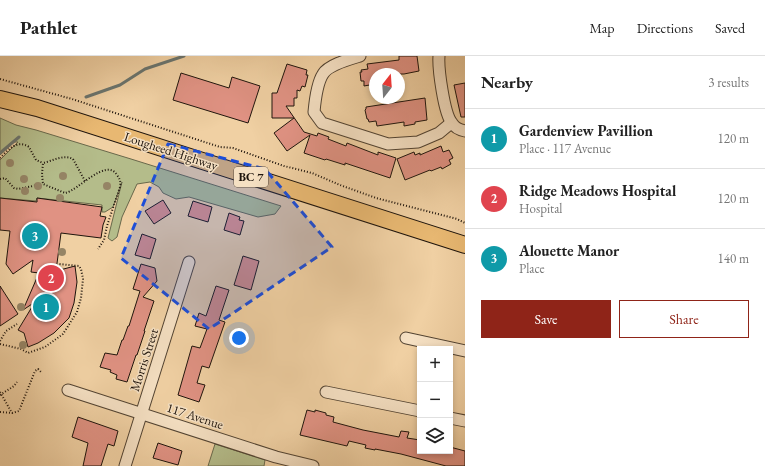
<!DOCTYPE html>
<meta charset="utf-8">
<style>
:root{--surface:#fff;--page:#f6f6f6;--text:#222;--muted:#767676;--line:#e0e0e0;--accent:#8f2418}
body{margin:0;font-family:"EB Garamond",serif;background:var(--page);color:var(--text)}
.controls{position:absolute;right:12px;bottom:12px;display:grid;overflow:hidden;border-radius:0px;box-shadow:0 2px 6px #0003}
.controls button{width:36px;height:36px;display:grid;place-items:center;padding:0;border:0;border-bottom:1px solid var(--line);background:var(--surface);color:var(--text);font:20px sans-serif}
.compass{position:absolute;left:369px;top:12px;width:36px;height:36px;border-radius:50%;background:var(--surface);box-shadow:0 2px 6px #0003;rotate:17deg}
.you{position:absolute;left:239px;top:282px;width:14px;height:14px;margin:-10px;border:3px solid #fff;border-radius:50%;background:#1a73e8;box-shadow:0 0 0 6px #1a73e833}
.badge{display:grid;place-items:center;width:26px;height:26px;border-radius:50%;background:var(--accent);color:#fff;font-size:13px;font-weight:700}
.pin{position:absolute;translate:-50% -50%;border:2px solid #fff;box-shadow:0 1px 4px #0006}
.list{margin:0;padding:0;list-style:none}
h2{display:flex;justify-content:space-between;align-items:center;height:52px;margin:0;padding:0 16px;font-size:17px}
h2 small{font-size:13px;font-weight:400;color:var(--muted)}
.list li{display:grid;grid-template-columns:26px 1fr auto;gap:12px;align-items:center;box-sizing:border-box;height:60px;padding:0 16px;border-top:1px solid var(--line)}
.list b{display:block;font-size:15px;white-space:nowrap}
.list p{margin:0;font-size:13px;white-space:nowrap;color:var(--muted)}
.list em{font-size:13px;font-style:normal;color:var(--muted)}
.actions{display:flex;gap:8px;padding:12px 16px}
.actions a{flex:1;padding:9px 0;border:1px solid var(--accent);border-radius:0px;text-align:center;font-size:14px;color:var(--accent)}
.actions .main{background:var(--accent);color:#fff}
.icon{flex:none;width:22px;height:22px;fill:none;stroke:currentColor;stroke-width:2;stroke-linecap:round;stroke-linejoin:round}
.map{position:relative;flex:none;width:465px;height:410px;overflow:hidden}
header{display:flex;align-items:center;gap:24px;box-sizing:border-box;height:56px;padding:0 20px;background:var(--surface);border-bottom:1px solid var(--line)}
header strong{font-size:19px}
nav{display:flex;gap:22px;margin-inline-start:auto;font-size:14px}
main{display:flex}
aside{flex:1;background:var(--surface)}
.map>svg:first-child{display:block}
.green{fill:#b4bc8a;stroke:#69684b}
.lines{fill:none;stroke-linecap:round;stroke-linejoin:round}
.stream{stroke:#6a746e;stroke-width:3}
.building{fill:#e09283;stroke:#1e140c}
.minor-casing{stroke:#524332;stroke-width:13}
.highway-casing{stroke:#1e140c;stroke-width:18}
.path{stroke:#1e140c;stroke-width:2;stroke-dasharray:1 2;stroke-linecap:butt}
.minor{stroke:#f5e0c3;stroke-width:11}
.highway{stroke:#e8b872;stroke-width:16}
.tree{fill:#958465}
.marked{fill:#1d4ed8;fill-opacity:0.2;stroke:#1d4ed8;stroke-width:3;stroke-dasharray:8 5;stroke-linejoin:round}
.labels{text-anchor:middle;dominant-baseline:central;stroke-width:3;stroke-linejoin:round;paint-order:stroke}
.shield{fill:#f5e0c3;stroke:#5e5143;stroke-width:1}
.shield-label{font-size:12px;font-weight:bold;fill:#1e140c}
.street-label{font-size:13px;fill:#1e140c;stroke:#f5e0c3}
</style>
<header>
<strong>Pathlet</strong>
<nav><a>Map</a><a>Directions</a><a>Saved</a></nav>
</header>
<main>
<div class="map">
<svg width="465" height="410" viewBox="0 0 465 410">
<rect width="100%" height="100%" fill="#f0d0a3"/>
<filter id="stains"><feTurbulence type="fractalNoise" baseFrequency=".005" numOctaves="4"/><feColorMatrix values="0 0 0 0 .2 0 0 0 0 .09 0 0 0 0 .02 0 0 0 .5 -.17"/></filter>
<radialGradient id="worn" r=".72"><stop offset=".6" stop-color="#630" stop-opacity="0"/><stop offset="1" stop-color="#630" stop-opacity=".3"/></radialGradient>
<g class="green">
<polygon points="0,62 16,69 36,74 131,103 281,150 275,158 258,161 189,141 176,143 163,137 159,131 150,126 137,128 122,161 117,181 112,185 108,182 122,126 113,151 105,156 102,156 102,149 37,142 36,145 0,142 0,104 18,86 14,86 0,99"/>
<polygon points="215,388 265,404 264,410 208,410"/>
</g>
<g class="lines">
<g class="stream">
<polyline points="86,41 120,29 145,13 184,0"/>
<polyline points="0,97 19,81"/>
</g>
</g>
<g class="building">
<polygon points="399,0 417,0 419,15 404,18 375,18 375,28 364,30 364,25 361,25 360,16 362,16 361,14 368,13 367,8 399,4"/>
<polygon points="287,8 307,14 306,19 308,19 305,31 302,30 300,35 297,34 297,42 294,42 294,50 286,50 304,76 317,80 318,77 329,81 328,83 346,90 347,87 378,99 378,96 396,102 390,122 345,107 345,109 326,103 325,104 304,97 310,79 287,95 274,77 294,62 272,62 272,37 277,37"/>
<polygon points="181,17 229,32 232,21 260,30 248,67 173,44"/>
<polygon points="465,27 465,61 461,61 454,29"/>
<polygon points="425,42 427,64 415,66 415,68 404,70 404,66 377,70 376,65 369,66 368,63 367,63 365,54 366,53 366,51"/>
<polygon points="441,90 443,96 449,94 453,102 449,104 451,108 442,113 441,111 431,115 430,114 405,124 397,103 414,96 415,99 420,97 420,99"/>
<polygon points="0,142 37,146 37,142 102,151 100,160 106,161 103,169 101,182 61,177 56,215 75,210 77,226 74,247 69,262 54,277 38,287 28,291 24,277 18,274 35,246 23,254 39,217 31,216 33,204 13,218 6,208 10,175 0,174"/>
<polygon points="163,144 171,157 154,168 145,155"/>
<polygon points="193,145 212,151 208,166 188,160"/>
<polygon points="229,157 240,161 239,164 244,165 240,179 224,174"/>
<polygon points="142,178 156,183 150,203 135,199"/>
<polygon points="243,200 259,205 251,234 234,229"/>
<polygon points="141,208 155,212 157,225 143,241 154,245 144,275 145,275 137,299 136,299 127,326 116,323 117,319 110,316 111,314 100,311 105,297 117,299 122,284 123,284 128,270 129,270 140,235 133,233"/>
<polygon points="0,230 18,258 0,270"/>
<polygon points="216,230 229,234 219,264 225,266 209,312 202,310 197,327 205,329 199,346 178,339 192,290 200,292 207,273 195,270 199,257 206,260"/>
<polygon points="307,354 315,356 315,354 326,357 326,359 334,361 333,366 363,374 399,381 401,375 409,376 407,382 420,384 420,395 450,395 450,391 465,395 465,410 446,410 401,398 375,393 375,394 365,392 366,389 349,385 347,390 300,379"/>
<polygon points="78,361 118,375 114,390 108,388 101,410 83,410 88,387 72,381"/>
<polygon points="158,387 182,395 178,409 153,402"/>
</g>
<g class="lines">
<g class="minor-casing">
<g id="minor">
<path d="M360 0C350 3 328 9 323 18 317 27 315 45 314 56L322 67 388 88 418 86 439 77 451 67"/>
<path d="M439 0C438 12 444 58 452 67 455 72 460 74 465 75"/>
<polyline points="406,282 465,295"/>
<polyline points="68,334 276,401 313,410"/>
<polyline points="326,336 420,355"/>
<polyline points="450,362 465,365"/>
<polyline points="125,410 189,206"/>
</g>
</g>
<g class="highway-casing">
<polyline id="highway" points="0,43 37,52 465,189"/>
</g>
<g class="path">
<polyline points="0,23 72,43 220,91 233,92 284,110 312,117 340,129 376,142 457,163 465,167"/>
<path d="M0 102C8 94 17 83 29 91L36 104 43 107"/>
<polyline points="0,123 5,122 14,132 18,133 43,128"/>
<path d="M85 125 73 103C64 98 52 105 43 107L42 118 43 128 65 137C78 135 106 101 117 119 120 123 121 126 120 131L107 170 104 184 98 193"/>
<polyline points="0,285 6,275 17,268"/>
<polyline points="0,288 21,293 28,297 45,291 63,278 77,256 81,242 83,223 81,213 79,210 59,208"/>
<polyline points="0,336 12,357"/>
<polyline points="0,339 14,330 17,326"/>
<polyline points="0,356 12,357 19,355 35,315 38,313 42,317"/>
</g>
<use href="#minor" class="minor"/>
<use href="#highway" class="highway"/>
</g>
<g class="tree">
<circle cx="10" cy="107" r="4"/>
<circle cx="63" cy="120" r="4"/>
<circle cx="24" cy="123" r="4"/>
<circle cx="38" cy="130" r="4"/>
<circle cx="107" cy="130" r="4"/>
<circle cx="25" cy="135" r="4"/>
<circle cx="60" cy="142" r="4"/>
<circle cx="62" cy="196" r="4"/>
<circle cx="21" cy="251" r="4"/>
<circle cx="23" cy="289" r="4"/>
</g>
<path class="marked" d="M168 88 265 113 332 191 209 273 121 202Z"/>
<g class="labels">
<rect class="shield" x="234" y="111" width="34" height="20" rx="3"/>
<g class="shield-label">
<text x="251" y="121">BC 7</text>
</g>
<g class="street-label">
<text transform="translate(171 95) rotate(18)">Lougheed Highway</text>
<text transform="translate(144 304) rotate(-72)">Morris Street</text>
<text transform="translate(195 360) rotate(18)">117 Avenue</text>
</g>
</g>
<rect width="100%" height="100%" filter="url(#stains)"/>
<rect width="100%" height="100%" fill="url(#worn)"/>
</svg>
<div class="controls">
<button>+</button>
<button>−</button>
<button><svg class="icon" aria-label="layers" viewBox="0 0 24 24"><path d="M12 4l9 5-9 5-9-5zM3 14l9 5 9-5"/></svg></button>
</div>
<svg class="compass" viewBox="-18 -18 36 36"><path d="M0-13l5 13h-10z" fill="#e53935"/><path d="M0 13l5-13h-10z" fill="#767676"/></svg>
<div class="you"></div>
<div class="pin badge" style="left:46px;top:251px;background:#0f9aa8">1</div>
<div class="pin badge" style="left:51px;top:222px;background:#e0444e">2</div>
<div class="pin badge" style="left:35px;top:180px;background:#0f9aa8">3</div>
</div>
<aside>
<h2>Nearby<small>3 results</small></h2>
<ul class="list">
<li><span class="badge" style="background:#0f9aa8">1</span><div><b>Gardenview Pavillion</b><p>Place · 117 Avenue</p></div><em>120 m</em></li>
<li><span class="badge" style="background:#e0444e">2</span><div><b>Ridge Meadows Hospital</b><p>Hospital</p></div><em>120 m</em></li>
<li><span class="badge" style="background:#0f9aa8">3</span><div><b>Alouette Manor</b><p>Place</p></div><em>140 m</em></li>
</ul>
<div class="actions"><a class="main">Save</a><a>Share</a></div>
</aside>
</main>
